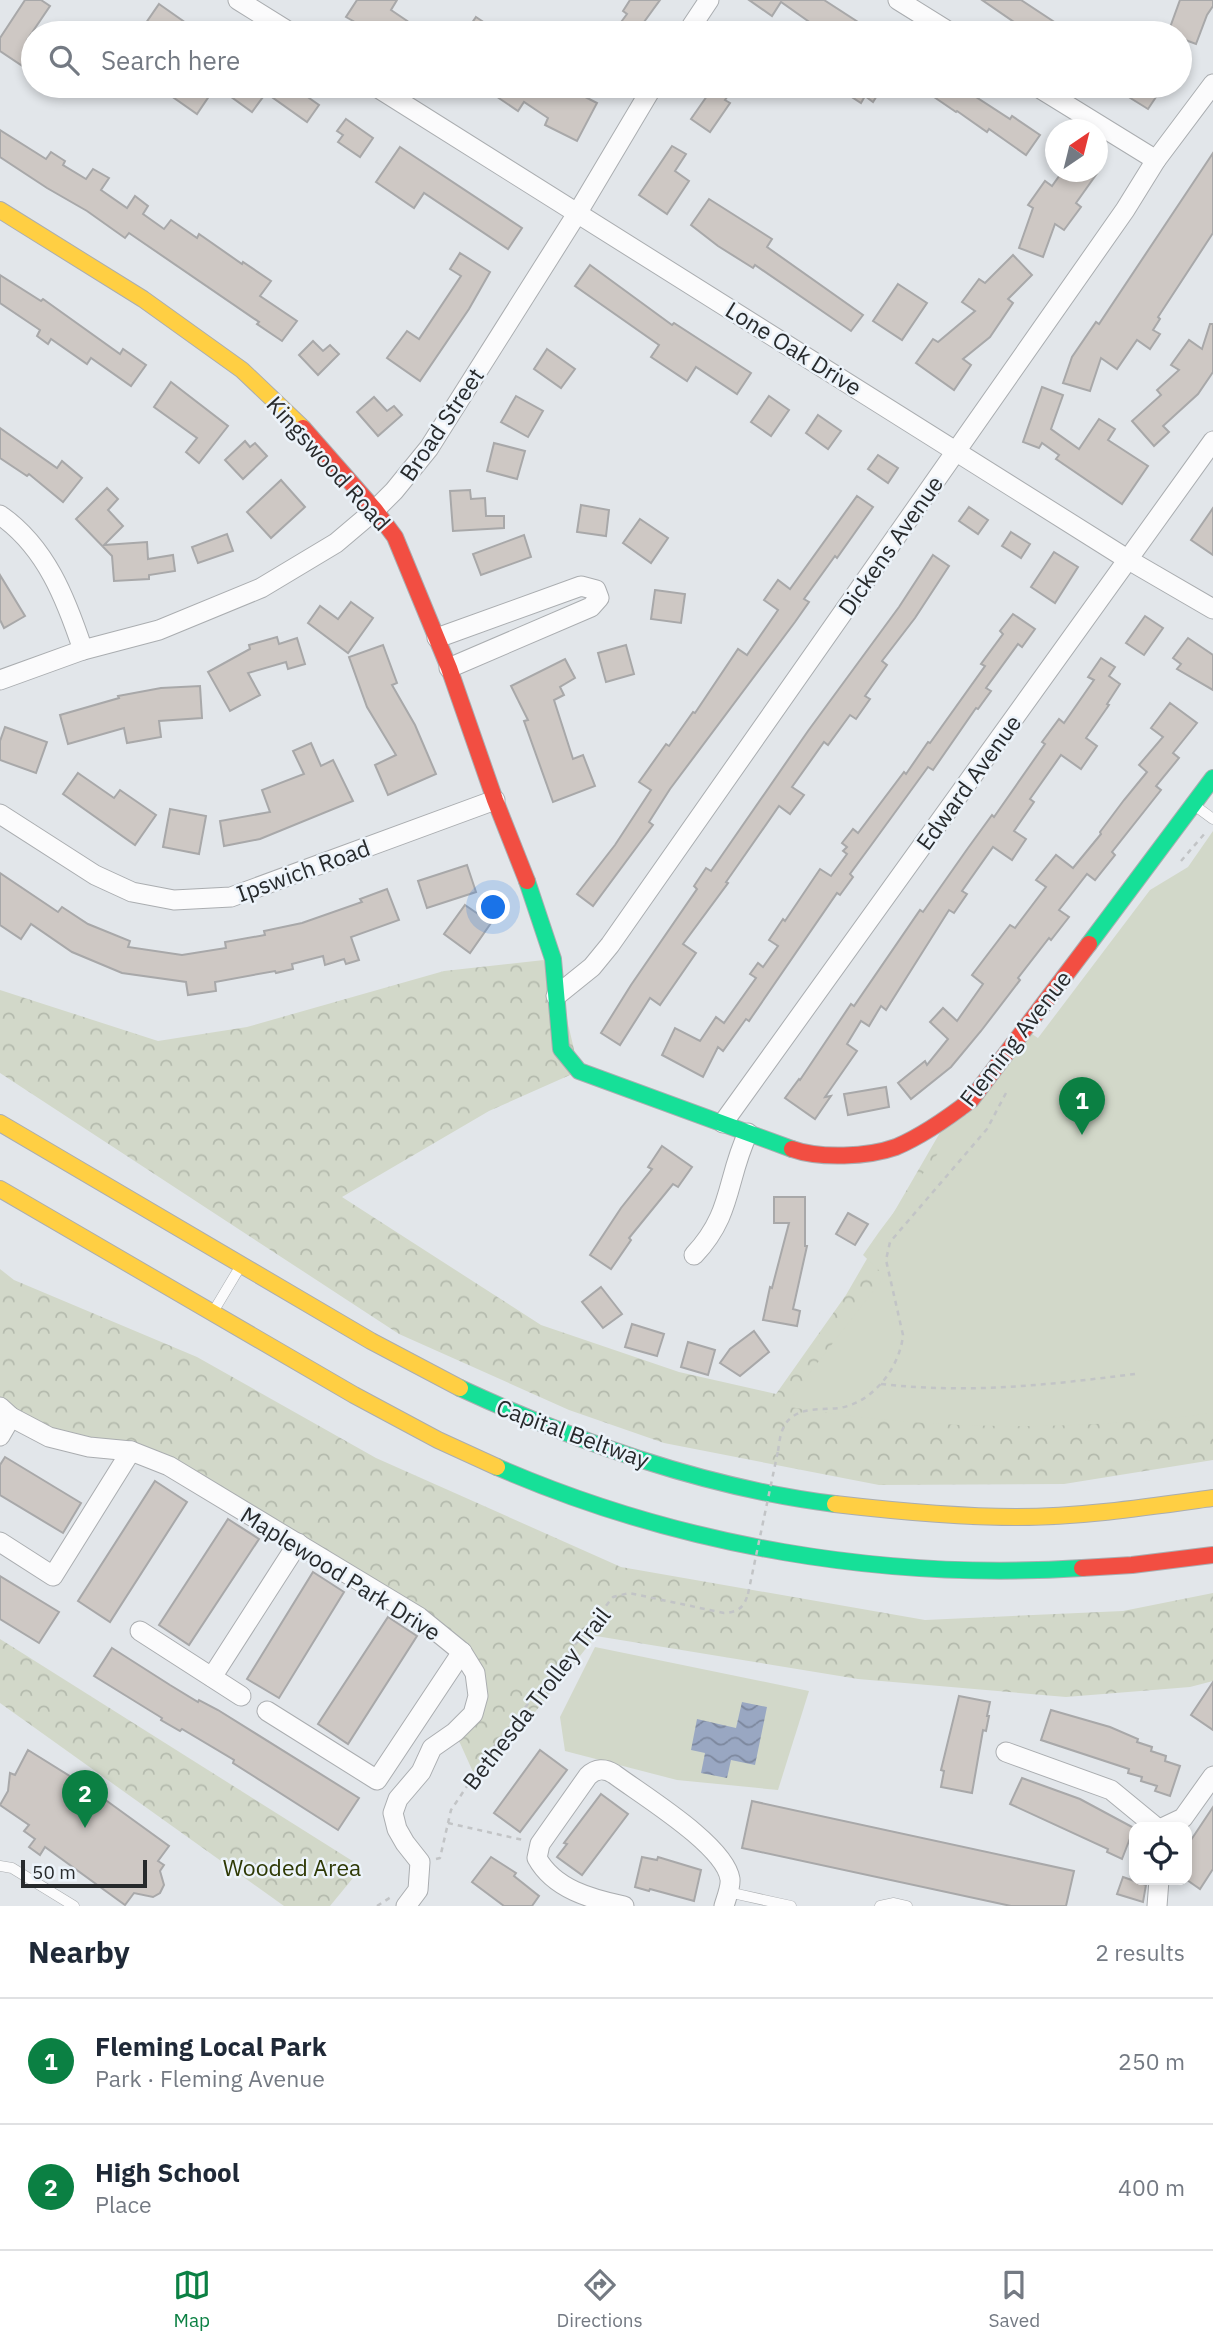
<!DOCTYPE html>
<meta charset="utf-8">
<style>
:root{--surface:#fff;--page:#f6f6f7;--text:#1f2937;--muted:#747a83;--line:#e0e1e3;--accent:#0b8043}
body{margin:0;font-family:"IBM Plex Sans",sans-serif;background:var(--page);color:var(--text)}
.controls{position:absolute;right:21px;bottom:21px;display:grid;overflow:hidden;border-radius:14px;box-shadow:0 4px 10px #0003}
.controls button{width:63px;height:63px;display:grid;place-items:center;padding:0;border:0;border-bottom:2px solid var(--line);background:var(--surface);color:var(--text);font:35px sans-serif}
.compass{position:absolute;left:1045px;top:119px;width:63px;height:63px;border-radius:50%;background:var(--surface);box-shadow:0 4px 10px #0003;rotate:35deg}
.scale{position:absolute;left:21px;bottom:18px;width:126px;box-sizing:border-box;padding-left:7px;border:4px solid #272a2c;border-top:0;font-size:19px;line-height:24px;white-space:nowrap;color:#272a2c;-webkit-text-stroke:5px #ecf3fa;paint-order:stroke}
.you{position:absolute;left:494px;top:908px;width:24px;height:24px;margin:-18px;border:5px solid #fff;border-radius:50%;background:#1a73e8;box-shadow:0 0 0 10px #1a73e833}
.badge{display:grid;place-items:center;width:46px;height:46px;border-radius:50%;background:var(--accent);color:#fff;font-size:23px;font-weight:700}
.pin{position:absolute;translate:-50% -58px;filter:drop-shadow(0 2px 4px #0008)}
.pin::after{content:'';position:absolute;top:37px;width:24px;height:21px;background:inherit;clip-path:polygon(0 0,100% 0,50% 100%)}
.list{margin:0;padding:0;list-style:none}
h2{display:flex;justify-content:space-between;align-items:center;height:91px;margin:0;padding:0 28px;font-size:30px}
h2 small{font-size:23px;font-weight:400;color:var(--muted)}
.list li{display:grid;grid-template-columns:46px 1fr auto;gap:21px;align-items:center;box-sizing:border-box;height:126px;padding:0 28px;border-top:2px solid var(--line)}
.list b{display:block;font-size:26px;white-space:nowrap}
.list p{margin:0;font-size:23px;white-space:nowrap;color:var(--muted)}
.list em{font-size:23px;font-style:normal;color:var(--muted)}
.icon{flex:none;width:38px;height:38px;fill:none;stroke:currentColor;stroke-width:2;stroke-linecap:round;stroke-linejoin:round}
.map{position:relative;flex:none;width:1213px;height:1906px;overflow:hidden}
.search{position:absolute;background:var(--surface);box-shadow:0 4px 10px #0003;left:21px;right:21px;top:21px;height:77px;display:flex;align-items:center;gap:18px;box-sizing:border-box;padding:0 24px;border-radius:38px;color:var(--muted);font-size:26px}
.sheet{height:343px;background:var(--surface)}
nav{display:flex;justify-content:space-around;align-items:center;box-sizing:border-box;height:98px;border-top:2px solid var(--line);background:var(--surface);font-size:19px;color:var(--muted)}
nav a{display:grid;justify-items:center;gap:4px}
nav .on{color:var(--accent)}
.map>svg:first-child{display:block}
.forest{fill:url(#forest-crowns)}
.park{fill:#d2d8c9}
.water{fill:url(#water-waves)}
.building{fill:#cec8c4;stroke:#a8a8a9;stroke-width:2}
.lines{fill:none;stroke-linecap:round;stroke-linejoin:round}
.lane-casing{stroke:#aaadb0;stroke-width:11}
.street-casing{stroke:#aaadb0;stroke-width:21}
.fast-casing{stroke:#aaadb0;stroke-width:18}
.slow-casing{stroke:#aaadb0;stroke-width:18}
.jam-casing{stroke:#aaadb0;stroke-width:18}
.path{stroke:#c2c4c6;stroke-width:2.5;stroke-dasharray:5 5;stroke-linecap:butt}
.lane{stroke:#fbfbfc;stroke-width:10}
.street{stroke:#fbfbfc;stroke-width:19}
.fast{stroke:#16e098;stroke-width:16}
.slow{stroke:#ffcf43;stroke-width:16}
.jam{stroke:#f24e42;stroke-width:16}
.path-bridge{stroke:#c2c4c6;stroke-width:2.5;stroke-dasharray:5 5;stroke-linecap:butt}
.labels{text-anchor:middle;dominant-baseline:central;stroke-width:5;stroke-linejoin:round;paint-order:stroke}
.street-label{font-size:23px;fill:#272a2c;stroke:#ecf3fa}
.park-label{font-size:23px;fill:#2e3905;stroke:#ecf3fa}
</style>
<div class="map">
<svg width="1213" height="1906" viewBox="0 0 1213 1906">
<defs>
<pattern id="forest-crowns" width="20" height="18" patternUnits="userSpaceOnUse" patternTransform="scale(1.75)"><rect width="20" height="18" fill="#d2d8c9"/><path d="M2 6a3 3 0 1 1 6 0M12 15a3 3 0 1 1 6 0" fill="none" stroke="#b4baad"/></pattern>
<pattern id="water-waves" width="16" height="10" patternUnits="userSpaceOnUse" patternTransform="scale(1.75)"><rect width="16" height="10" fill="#99a7c2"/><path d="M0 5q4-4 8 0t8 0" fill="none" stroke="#7d889e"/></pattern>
</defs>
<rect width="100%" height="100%" fill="#e2e6ea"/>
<g class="forest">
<polygon points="553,959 579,1071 489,1111 342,1197 541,1325 679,1372 776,1394 846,1295 949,1117 1213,1084 1213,1460 1064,1484 879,1485 664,1443 569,1410 399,1334 0,1073 0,990 158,1041 247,1027 444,971"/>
<polygon points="0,1269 14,1280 197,1357 376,1458 621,1567 925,1620 1123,1611 1213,1593 1213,1681 1190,1687 1066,1697 858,1679 596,1636 478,1783 455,1732 473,1714 462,1652 169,1466 89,1447 0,1407"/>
<polygon points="0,1639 362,1867 330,1906 284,1906 0,1703"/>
</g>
<g class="park">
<path d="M1213 831V1413C1070 1432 926 1431 784 1406L885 1276 863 1255 879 1232 1029 1032 1038 1038 1150 890 1188 867Z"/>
<polygon points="595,1647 809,1691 778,1790 677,1780 565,1751 560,1717"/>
</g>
<polygon class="water" points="742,1702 767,1707 755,1765 731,1760 727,1778 701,1773 705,1753 691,1750 697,1719 736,1728"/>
<g class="building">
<polygon points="25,0 41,0 50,6 27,40 33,44 33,54 24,67 0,51 0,38"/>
<polygon points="357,0 397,0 391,10 425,33 367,33 358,27 360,25 346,17"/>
<polygon points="630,0 660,0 636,33 613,33 627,14 623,11"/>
<polygon points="749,0 824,0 875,33 825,33 781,2 772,16"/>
<polygon points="982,0 1021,0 1071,33 1030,33"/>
<polygon points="1180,0 1213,0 1213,6 1207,15 1196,44 1180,38 1180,33 1168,33"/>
<polygon points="159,4 186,23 179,33 139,33"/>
<polygon points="476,17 500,33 465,33"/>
<polygon points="157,86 292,86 319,105 307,122 266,93 252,112 216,86 197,114"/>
<polygon points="481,86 564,86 597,103 577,141 545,125 548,118 524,102 518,111"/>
<polygon points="714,86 735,86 725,100 730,103 710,132 691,119"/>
<polygon points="835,86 883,86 873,102 865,96 861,103"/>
<polygon points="918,86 959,86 1010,119 1012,116 1040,135 1026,155 989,129 987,132 957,111 956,112"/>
<polygon points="1111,86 1152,86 1160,91 1148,109"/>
<polygon points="346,119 373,138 360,157 338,142 343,135 337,131"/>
<polygon points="0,130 46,159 51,152 65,161 63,165 86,179 93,169 109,178 101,190 127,208 135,196 148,206 143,214 164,229 171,220 197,238 199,234 242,264 243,262 271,281 260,296 297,321 282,341 257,324 259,322 129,233 125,238 87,211 47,188 0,157"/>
<polygon points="672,146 686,154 675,171 689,181 667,214 639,195"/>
<polygon points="400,147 522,228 508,249 424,193 414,208 376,182"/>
<polygon points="1213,153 1213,233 1158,317 1160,319 1153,330 1160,334 1150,349 1137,340 1117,369 1101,358 1090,391 1063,383 1072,357 1096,322 1099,324"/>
<polygon points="1062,172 1098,172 1076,203 1081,207 1064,230 1055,224 1043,257 1019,248 1033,208 1028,205 1045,181 1052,186"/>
<polygon points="709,199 772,239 767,247 863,315 851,331 755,265 753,268 718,246 691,225"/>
<polygon points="460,253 490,272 469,309 420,381 387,358 407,331 419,339 461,276 450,269"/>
<polygon points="1013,255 1032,275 1008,299 1013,303 990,337 963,359 971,365 954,390 916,363 933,339 938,342 975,311 962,302 979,279 985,283"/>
<polygon points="590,265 672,325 674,323 751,373 737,394 696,367 687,381 651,357 659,345 575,286"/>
<polygon points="0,275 41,301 43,299 120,354 123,349 146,365 131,386 91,358 87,364 51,339 48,344 37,336 40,330 0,303"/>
<polygon points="898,284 927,303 902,340 873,321"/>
<polygon points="1210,324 1213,324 1213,372 1198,394 1163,426 1169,432 1154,446 1132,421 1161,395 1157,390 1179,370 1171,365 1189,340 1202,349"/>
<polygon points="313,341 323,351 330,345 339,354 318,375 299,355"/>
<polygon points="547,349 575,369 561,388 534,369"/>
<polygon points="171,382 228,426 199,463 186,452 197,438 154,407"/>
<polygon points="1042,387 1063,395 1051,429 1079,449 1099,419 1115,429 1108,440 1148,466 1122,504 1056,459 1059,455 1042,443 1039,448 1023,442"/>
<polygon points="516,396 543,411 528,437 501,422"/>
<polygon points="769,396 789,410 771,436 751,422"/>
<polygon points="374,397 387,411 394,406 402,415 378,436 357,412"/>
<polygon points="818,415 841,431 828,449 806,433"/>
<polygon points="0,428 57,468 62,461 82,478 63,502 29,474 27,476 0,458"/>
<polygon points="245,441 250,447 255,443 267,456 243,479 225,460"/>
<polygon points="494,443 525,451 517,479 487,471"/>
<polygon points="878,455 898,468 888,483 868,469"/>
<polygon points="281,480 305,507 271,538 247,512"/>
<polygon points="107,488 118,499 108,510 123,526 104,545 147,542 148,559 173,555 175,571 149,575 149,579 114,581 112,556 76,519"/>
<polygon points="470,490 471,499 485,498 486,516 504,516 504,528 453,531 450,491"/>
<polygon points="857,496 873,507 837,558 835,556 804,599 809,602 795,622 670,789 649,822 653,825 593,906 577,894 615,845 651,790 639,782 666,744 669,746 693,712 695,713 738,649 747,655 778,610 764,600 778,580 790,589"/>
<polygon points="581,505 609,510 606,536 577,532"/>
<polygon points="969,507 988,520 978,534 959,521"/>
<polygon points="1213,508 1213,555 1191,540"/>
<polygon points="640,519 668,538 651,563 623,543"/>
<polygon points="1011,532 1030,544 1021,558 1002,546"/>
<polygon points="227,534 233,551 198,563 192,547"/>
<polygon points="524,535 531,557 481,575 473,554"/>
<polygon points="1054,552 1078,567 1055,603 1031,587"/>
<polygon points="933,555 949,566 915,618 882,661 887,665 865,696 870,699 856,719 850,715 828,745 824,742 792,787 804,795 790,814 779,806 726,882 728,883 683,944 696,953 660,1005 650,998 620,1045 601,1033 631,985 697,889 694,886 706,868 711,871 808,731 899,607"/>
<polygon points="0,575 25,616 4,628 0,620"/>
<polygon points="655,590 685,594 681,623 651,619"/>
<polygon points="351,602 373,618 348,653 308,623 320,606 338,619"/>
<polygon points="1013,614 1035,629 1022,647 1018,644 986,688 991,691 978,709 976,708 933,770 928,767 872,844 850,874 853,877 840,895 837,893 749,1021 746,1019 723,1051 718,1047 703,1077 662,1055 675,1028 700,1041 716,1017 724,1023 756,978 750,974 758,963 763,967 778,946 769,940 783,919 785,921 820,869 831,876 847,854 843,851 847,847 842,843 853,829 858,833 904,772 906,774 928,742 930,743 985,666 981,664 1003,634 1000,631"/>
<polygon points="1145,616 1163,628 1144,655 1126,643"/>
<polygon points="277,637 279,644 297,638 305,664 288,669 286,662 248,673 260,695 230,711 208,672 250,649 249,645"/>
<polygon points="1188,638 1213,655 1213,690 1177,669 1181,664 1173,658"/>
<polygon points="383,645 397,683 392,685 415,725 436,774 388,795 375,765 396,755 367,707 349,657"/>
<polygon points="626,645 634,674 606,682 598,653"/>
<polygon points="1101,658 1115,667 1109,676 1120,684 1107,704 1109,705 1086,738 1097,746 1081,769 1061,755 1030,799 1034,802 1014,831 1026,839 1012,860 993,847 962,891 967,894 954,913 949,910 886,1010 881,1006 869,1026 861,1021 847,1044 857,1051 825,1097 831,1096 815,1119 785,1098 799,1079 800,1080 851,1004 854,1006 920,910 923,912 968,848 992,815 994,817 1045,744 1042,742 1059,719 1064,723 1094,680 1088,677"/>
<polygon points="565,659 575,678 560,687 564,695 554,700 573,759 583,755 595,786 553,802 524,721 528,720 511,686"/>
<polygon points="200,686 202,718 159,721 161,737 127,743 124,728 68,744 60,715 119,698 118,696 161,688"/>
<polygon points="1170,703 1197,723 1173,753 1179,758 1156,786 1161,790 1112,852 1115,855 1095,880 1087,874 1059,910 1069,917 1051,940 1049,938 1018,978 1020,980 981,1031 951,1067 911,1099 898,1083 925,1061 927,1065 948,1039 930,1022 943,1008 957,1021 983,984 972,975 1010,925 1015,928 1046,887 1036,880 1056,855 1073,868 1101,834 1100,832 1124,800 1147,772 1139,765 1163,737 1151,728"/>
<polygon points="5,727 47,742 36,773 0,760 0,741"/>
<polygon points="311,743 321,766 333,760 353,801 260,839 224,846 220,821 270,812 262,790 304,774 293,751"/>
<polygon points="78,773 114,798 120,790 156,815 135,845 63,794"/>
<polygon points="170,809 206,816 199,854 163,847"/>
<polygon points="467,865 476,892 427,908 418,881"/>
<polygon points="0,873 58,912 62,907 88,924 130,941 128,947 182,955 226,948 225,942 265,935 264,931 302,923 362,902 360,899 387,889 399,920 351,937 359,960 346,964 344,959 325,965 323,956 292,964 293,969 276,973 275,971 215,982 216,991 188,995 186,982 122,973 72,952 31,924 21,939 0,925"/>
<polygon points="465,905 491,923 470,953 444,934"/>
<polygon points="886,1087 889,1107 848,1115 844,1094"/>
<polygon points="662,1146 692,1167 678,1187 673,1184 629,1238 631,1240 611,1269 590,1255 621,1208 652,1169 648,1167"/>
<polygon points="774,1197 805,1197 805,1246 807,1246 793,1309 800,1311 797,1326 763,1320 770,1287 772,1288 789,1223 774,1223"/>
<polygon points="848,1213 868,1224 855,1245 836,1234"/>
<polygon points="601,1287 622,1314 603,1328 582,1302"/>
<polygon points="632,1324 664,1334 657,1356 625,1347"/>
<polygon points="754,1331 769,1352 740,1376 720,1363 730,1349"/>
<polygon points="688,1342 715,1350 708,1375 681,1367"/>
<polygon points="5,1457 81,1503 63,1533 0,1495 0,1465"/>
<polygon points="155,1481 187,1502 110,1622 78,1601"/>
<polygon points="228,1519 259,1539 189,1645 159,1625"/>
<polygon points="313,1572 344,1592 279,1698 247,1679"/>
<polygon points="0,1576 59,1612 39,1643 0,1619"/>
<polygon points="388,1617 417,1636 348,1744 318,1724"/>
<polygon points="112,1648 170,1685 198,1702 199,1700 218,1710 359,1798 338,1830 233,1763 234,1760 182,1729 180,1731 161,1720 162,1718 94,1676"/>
<polygon points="1213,1682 1213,1730 1191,1715"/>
<polygon points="959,1696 990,1702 987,1716 989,1716 986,1731 983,1730 972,1793 941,1787 944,1771 941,1770"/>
<polygon points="1051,1710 1110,1727 1138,1739 1137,1742 1152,1747 1151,1751 1166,1756 1165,1761 1180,1766 1170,1796 1155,1791 1157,1786 1141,1781 1142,1777 1128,1773 1129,1769 1041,1740"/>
<polygon points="28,1750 89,1788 169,1846 158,1861 164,1865 160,1871 164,1885 160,1893 153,1897 134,1893 125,1905 45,1847 40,1855 29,1847 35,1839 24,1831 29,1825 0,1805 8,1791 10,1773 15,1775"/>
<polygon points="540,1750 567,1770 520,1832 494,1813"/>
<polygon points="1022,1778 1080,1799 1134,1828 1122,1859 1107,1852 1108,1849 1010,1804"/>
<polygon points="601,1794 628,1814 582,1875 557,1857 567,1844 564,1843"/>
<polygon points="752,1801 1074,1871 1066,1906 1011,1906 742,1848"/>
<polygon points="1213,1807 1213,1869 1200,1889 1187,1880 1187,1846"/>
<polygon points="491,1857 516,1873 514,1876 539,1896 532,1906 504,1906 472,1882"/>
<polygon points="642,1857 657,1860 658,1857 701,1870 694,1901 650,1889 649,1891 635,1887"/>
<polygon points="1123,1877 1146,1885 1143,1902 1117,1894"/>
</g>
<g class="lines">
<g class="lane-casing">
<g id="lane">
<polyline points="1194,805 1213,819"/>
<polyline points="216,1307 237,1272"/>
<polyline points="0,1866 12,1868 74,1906"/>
<polyline points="728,1892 791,1906"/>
<polyline points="880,1906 894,1903 907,1906"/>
</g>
</g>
<g class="street-casing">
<g id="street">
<polyline points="238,0 291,33"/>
<polyline points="898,0 951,33"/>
<polyline points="687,33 709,0"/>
<polyline points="375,86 1127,559 1213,609"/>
<polyline points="1036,86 1156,160"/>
<path d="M0 515C46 547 66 599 83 650"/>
<polyline points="437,638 581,586 596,590 599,598 591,607 449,668"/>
<polyline points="0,680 83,650 159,630 261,588 336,543 375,510 394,491 429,448 578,212 653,86"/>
<polyline points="0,814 95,875 132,892 174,900 231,897 495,800"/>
<polyline points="556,996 592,967 610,945 1125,210 1156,160 1213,84"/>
<polyline points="723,1123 1213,441"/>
<path d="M694 1255C733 1214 726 1179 748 1133"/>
<polyline points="0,1407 11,1417 49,1437 89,1447 131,1451 169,1466 419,1617 462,1652 475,1673 478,1696 473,1714 455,1732 432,1748 421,1772 398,1799 393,1813 397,1829 405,1843 420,1862 418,1890 406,1906"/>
<polyline points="0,1436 11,1417"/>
<polyline points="0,1542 53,1576 131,1451"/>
<polyline points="140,1631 241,1696"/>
<polyline points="212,1677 298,1543"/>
<polyline points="267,1711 377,1780 462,1652"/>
<polyline points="1006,1752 1111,1790 1156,1827"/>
<polyline points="1164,1827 1183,1818 1213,1776"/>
<path d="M624 1906C591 1899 554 1889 537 1858L540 1844 588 1776C596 1768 605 1768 614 1774 642 1795 725 1845 730 1879 731 1887 726 1899 724 1906"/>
<polyline points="1157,1906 1159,1880"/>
</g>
</g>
<g class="fast-casing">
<g id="fast">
<polyline points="527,881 553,959 561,1049 579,1071 792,1149"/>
<polyline points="1089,944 1213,778"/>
<path d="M460 1388C579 1443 705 1488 835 1504"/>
<path d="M497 1467C679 1546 883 1581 1082 1568"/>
</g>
</g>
<g class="slow-casing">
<g id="slow">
<polyline points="0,210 143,299 242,370 303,428"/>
<polyline points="0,1123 371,1341 460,1388"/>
<polyline points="0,1189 354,1395 438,1440 497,1467"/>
<path d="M835 1504C895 1511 955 1517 1016 1517 1082 1517 1148 1507 1213 1498"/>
</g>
</g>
<g class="jam-casing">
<g id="jam">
<polyline points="303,428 375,510 395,537 449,668 495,800 527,881"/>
<path d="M792 1149C820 1159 868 1157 896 1147 922 1136 949 1117 971 1100L1089 944"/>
<polyline points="1082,1568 1132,1565 1213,1555"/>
</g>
</g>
<g class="path">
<polyline points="1181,861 1206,832"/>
<path d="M881 1384C970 1394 1047 1385 1135 1374"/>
<path d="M778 1451C780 1438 781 1425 792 1417 805 1407 824 1410 839 1408 873 1403 900 1367 903 1335L886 1260 890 1242 987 1129 1006 1093"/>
<polyline points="448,1823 523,1840"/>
<path d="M436 1859 440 1858 451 1810 492 1749 613 1597 629 1593 724 1613C739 1612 744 1607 748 1594"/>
<polyline points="377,1906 391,1897"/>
</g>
<use href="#lane" class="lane"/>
<use href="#street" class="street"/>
<use href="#fast" class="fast"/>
<use href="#slow" class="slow"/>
<use href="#jam" class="jam"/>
<polyline class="path-bridge" points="748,1594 778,1451"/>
</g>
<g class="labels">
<g class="street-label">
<text transform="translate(794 348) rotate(32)">Lone Oak Drive</text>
<text transform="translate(441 424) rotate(-56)">Broad Street</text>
<text transform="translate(329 463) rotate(48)">Kingswood Road</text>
<text transform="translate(890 545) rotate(-55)">Dickens Avenue</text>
<text transform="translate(968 782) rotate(-54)">Edward Avenue</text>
<text transform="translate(303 870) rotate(-20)">Ipswich Road</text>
<text transform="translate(1015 1038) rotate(-52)">Fleming Avenue</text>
<text transform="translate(573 1433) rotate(20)">Capital Beltway</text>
<text transform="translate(341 1573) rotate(32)">Maplewood Park Drive</text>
<text transform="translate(536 1698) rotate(-52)">Bethesda Trolley Trail</text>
</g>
<g class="park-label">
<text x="292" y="1867">Wooded Area</text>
</g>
</g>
</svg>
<div class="controls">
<button><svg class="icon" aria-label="locate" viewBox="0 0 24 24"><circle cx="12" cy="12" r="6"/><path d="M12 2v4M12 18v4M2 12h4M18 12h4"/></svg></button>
</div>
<svg class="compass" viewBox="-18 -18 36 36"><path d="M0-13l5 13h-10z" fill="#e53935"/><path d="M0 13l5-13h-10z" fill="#747a83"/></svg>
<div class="scale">50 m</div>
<div class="you"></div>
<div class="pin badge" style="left:1082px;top:1135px">1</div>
<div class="pin badge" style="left:85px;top:1828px">2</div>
<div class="search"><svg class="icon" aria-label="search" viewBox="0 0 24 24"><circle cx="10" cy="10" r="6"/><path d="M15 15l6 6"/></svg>Search here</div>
</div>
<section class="sheet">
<h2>Nearby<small>2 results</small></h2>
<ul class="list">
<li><span class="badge">1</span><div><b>Fleming Local Park</b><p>Park · Fleming Avenue</p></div><em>250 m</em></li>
<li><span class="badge">2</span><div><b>High School</b><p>Place</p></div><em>400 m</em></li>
</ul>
</section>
<nav>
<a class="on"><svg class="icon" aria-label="map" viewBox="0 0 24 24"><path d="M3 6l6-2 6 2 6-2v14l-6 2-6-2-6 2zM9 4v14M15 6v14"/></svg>Map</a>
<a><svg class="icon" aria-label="directions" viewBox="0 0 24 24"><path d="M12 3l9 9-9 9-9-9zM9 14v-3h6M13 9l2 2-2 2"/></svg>Directions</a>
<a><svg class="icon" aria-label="saved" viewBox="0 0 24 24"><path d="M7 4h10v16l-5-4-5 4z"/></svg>Saved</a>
</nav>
